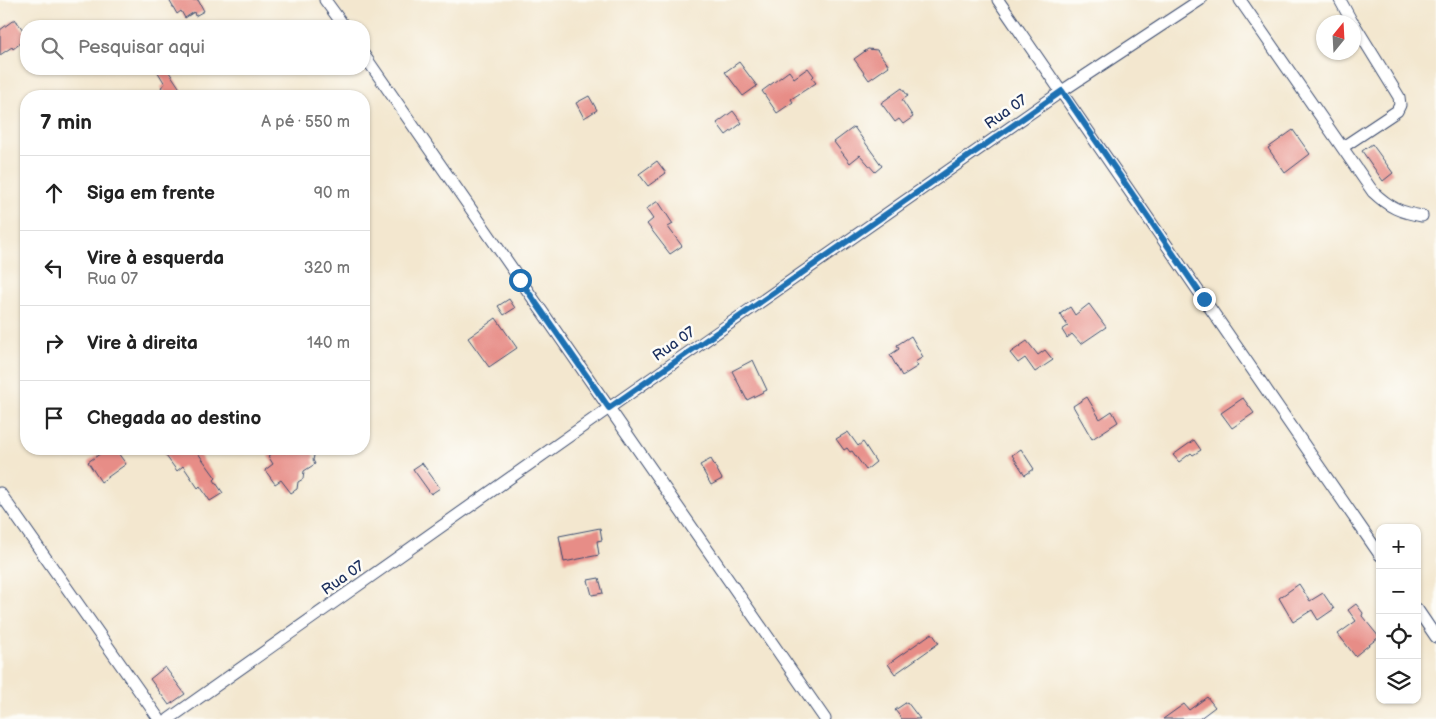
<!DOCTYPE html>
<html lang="pt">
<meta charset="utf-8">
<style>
:root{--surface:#fff;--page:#f2f2f2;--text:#222;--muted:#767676;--line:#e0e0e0}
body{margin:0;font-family:"Balsamiq Sans",sans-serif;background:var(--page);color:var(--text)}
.controls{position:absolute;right:15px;bottom:15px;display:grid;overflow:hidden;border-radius:10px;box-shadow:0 1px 4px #0004}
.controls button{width:45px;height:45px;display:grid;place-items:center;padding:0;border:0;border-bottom:1px solid var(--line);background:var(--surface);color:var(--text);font:25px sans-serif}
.compass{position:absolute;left:1316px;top:15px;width:45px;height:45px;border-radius:50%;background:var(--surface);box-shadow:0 1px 4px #0004;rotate:18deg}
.stop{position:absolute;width:15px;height:15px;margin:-11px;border:4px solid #1f6fb2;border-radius:50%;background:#fff}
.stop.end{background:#1f6fb2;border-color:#fff;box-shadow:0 1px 5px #0008}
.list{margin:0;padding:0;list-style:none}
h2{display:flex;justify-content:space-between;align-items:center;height:65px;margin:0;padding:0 20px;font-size:21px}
h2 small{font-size:16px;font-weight:400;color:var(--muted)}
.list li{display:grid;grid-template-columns:32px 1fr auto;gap:15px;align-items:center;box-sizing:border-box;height:75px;padding:0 20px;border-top:1px solid var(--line)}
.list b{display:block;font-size:19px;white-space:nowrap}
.list p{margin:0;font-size:16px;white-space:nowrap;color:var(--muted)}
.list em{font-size:16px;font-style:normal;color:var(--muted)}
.icon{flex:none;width:28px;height:28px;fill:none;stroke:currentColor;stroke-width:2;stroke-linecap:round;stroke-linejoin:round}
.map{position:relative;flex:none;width:1436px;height:719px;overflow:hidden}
.search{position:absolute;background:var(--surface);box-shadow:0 1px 4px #0004;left:20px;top:20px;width:350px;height:55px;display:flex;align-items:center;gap:12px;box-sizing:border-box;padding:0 18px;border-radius:20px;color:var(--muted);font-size:19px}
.panel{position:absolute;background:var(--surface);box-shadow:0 1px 4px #0004;left:20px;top:90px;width:350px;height:365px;border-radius:20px}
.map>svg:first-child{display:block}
.building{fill:#e78d87}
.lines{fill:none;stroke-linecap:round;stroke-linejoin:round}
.minor-casing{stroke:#3b4b6f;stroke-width:13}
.minor{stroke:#fff;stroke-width:11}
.route{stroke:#1f6fb2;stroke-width:6}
.labels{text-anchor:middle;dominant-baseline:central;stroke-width:5;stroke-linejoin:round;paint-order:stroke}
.street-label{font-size:15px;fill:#1b2f5e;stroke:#fdfcf7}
</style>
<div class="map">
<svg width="1436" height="719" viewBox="0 0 1436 719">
<rect width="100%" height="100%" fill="#fdfcf7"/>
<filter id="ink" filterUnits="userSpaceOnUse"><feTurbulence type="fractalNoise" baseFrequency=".02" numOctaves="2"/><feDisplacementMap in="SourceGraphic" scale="10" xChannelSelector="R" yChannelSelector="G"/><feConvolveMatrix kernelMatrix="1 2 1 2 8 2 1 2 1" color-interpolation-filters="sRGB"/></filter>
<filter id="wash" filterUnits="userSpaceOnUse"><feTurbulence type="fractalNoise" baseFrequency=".0096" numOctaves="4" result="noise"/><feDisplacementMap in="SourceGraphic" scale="20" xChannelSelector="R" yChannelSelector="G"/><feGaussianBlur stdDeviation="1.12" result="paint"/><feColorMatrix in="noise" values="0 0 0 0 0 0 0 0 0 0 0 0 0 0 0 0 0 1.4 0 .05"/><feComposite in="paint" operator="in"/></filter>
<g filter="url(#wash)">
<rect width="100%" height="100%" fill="#f3e7cf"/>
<g id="blocks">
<g class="building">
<polygon points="169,0 198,0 204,11 195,16 194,12 185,18 181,11 177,14"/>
<polygon points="15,19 26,34 26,39 13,49 12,47 0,55 0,30"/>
<polygon points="868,49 877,50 889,66 869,80 854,59"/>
<polygon points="739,62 757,86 743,96 725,72"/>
<polygon points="808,68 814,76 812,78 816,83 791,99 793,102 777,113 762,91 789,71 794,78"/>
<polygon points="156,69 167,69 183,93 178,96 167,96 161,87 165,84"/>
<polygon points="902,88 908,96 902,100 913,117 903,124 899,119 895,122 881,103"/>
<polygon points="589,96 597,110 584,118 576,103"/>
<polygon points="733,111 742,123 726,135 717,123"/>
<polygon points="854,127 882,166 875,172 860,155 850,163 834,142"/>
<polygon points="1293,130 1310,154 1285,173 1268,148"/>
<polygon points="1372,144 1393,173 1383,181 1362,151"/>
<polygon points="657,161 666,173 648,186 639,174"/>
<polygon points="658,201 673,224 668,227 682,246 670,254 647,224 653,219 646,209"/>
<polygon points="509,299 515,308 504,315 498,306"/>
<polygon points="1089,304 1106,327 1081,344 1072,334 1067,338 1062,330 1068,326 1060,314 1070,307 1075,315"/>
<polygon points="496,318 517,348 489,367 468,338"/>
<polygon points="911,336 923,357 915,362 918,366 902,376 890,355 899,349 897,345"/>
<polygon points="1027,341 1038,355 1045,350 1053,360 1035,372 1025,358 1018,363 1010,353"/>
<polygon points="753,360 767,390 747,400 732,371"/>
<polygon points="1087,397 1100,419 1112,411 1118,422 1092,439 1073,406"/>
<polygon points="1243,398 1254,413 1232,428 1221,413"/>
<polygon points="848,432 858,446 863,442 876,462 866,470 852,451 850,452 847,448 844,450 836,439"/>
<polygon points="1194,440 1201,450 1193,455 1191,453 1179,462 1173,455"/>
<polygon points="107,449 115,449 126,464 101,482 88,462"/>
<polygon points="161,449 195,449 216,478 214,480 223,493 210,501 200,486 198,488 183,466 177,471"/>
<polygon points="278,449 281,449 284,453 290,449 309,449 314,456 313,460 315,464 304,471 303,479 298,482 297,489 291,493 281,480 275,484 265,470 273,464 268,456"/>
<polygon points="1021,449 1034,469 1025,475 1012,455"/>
<polygon points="711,459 722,479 711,485 700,465"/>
<polygon points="422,463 440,488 431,494 413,469"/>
<polygon points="600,528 602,540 597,541 599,555 564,562 559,536"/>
<polygon points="599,578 603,593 592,595 588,580"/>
<polygon points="1299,584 1310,601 1323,593 1334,609 1318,620 1312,610 1293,622 1279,598"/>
<polygon points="1356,604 1363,613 1362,616 1379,637 1355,656 1338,634 1356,621 1348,610"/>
<polygon points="932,633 939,643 895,674 888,664"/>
<polygon points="165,667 185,694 169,705 150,679"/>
<polygon points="1207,697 1215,707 1199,719 1163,719 1184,704 1189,710"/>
<polygon points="907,702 920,719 902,719 895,710"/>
</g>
</g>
</g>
<g filter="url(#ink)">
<use href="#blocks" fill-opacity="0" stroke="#3b4b6f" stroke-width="1"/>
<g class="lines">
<g class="minor-casing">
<g id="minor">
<polyline points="325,0 344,26"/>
<polyline points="998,0 1380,555"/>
<path d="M1240 0 1373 192C1390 208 1400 212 1422 216"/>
<polyline points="1340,0 1352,22"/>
<polyline points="364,55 825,719"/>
<polyline points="1343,147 1397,111 1400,105 1399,97 1354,24"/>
<polyline points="0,493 159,719"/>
<polyline points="1417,609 1436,637"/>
<polyline points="169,719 609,408 1062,91 1200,0"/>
</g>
</g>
<use href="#minor" class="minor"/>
</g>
</g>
<g class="lines" filter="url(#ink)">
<polyline class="route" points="520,280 609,408 1062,91 1204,299"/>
</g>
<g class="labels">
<g class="street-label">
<text transform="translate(1006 112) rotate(-35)">Rua 07</text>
<text transform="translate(674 344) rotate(-35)">Rua 07</text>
<text transform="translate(343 578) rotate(-35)">Rua 07</text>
</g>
</g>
</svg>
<div class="controls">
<button>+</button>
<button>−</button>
<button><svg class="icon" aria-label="locate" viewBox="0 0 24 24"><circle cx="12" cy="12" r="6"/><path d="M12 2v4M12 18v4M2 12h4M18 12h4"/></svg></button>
<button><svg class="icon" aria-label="layers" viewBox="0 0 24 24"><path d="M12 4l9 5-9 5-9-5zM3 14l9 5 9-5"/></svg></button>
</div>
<svg class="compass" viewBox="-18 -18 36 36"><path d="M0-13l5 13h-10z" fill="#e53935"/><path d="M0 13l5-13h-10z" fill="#767676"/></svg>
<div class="stop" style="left:520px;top:280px"></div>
<div class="stop end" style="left:1204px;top:299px"></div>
<div class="search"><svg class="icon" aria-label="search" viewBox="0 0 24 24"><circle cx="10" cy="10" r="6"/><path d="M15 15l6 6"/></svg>Pesquisar aqui</div>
<section class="panel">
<h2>7 min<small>A pé · 550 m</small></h2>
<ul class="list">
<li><svg class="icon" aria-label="ahead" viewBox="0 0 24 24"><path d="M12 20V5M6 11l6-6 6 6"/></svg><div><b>Siga em frente</b></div><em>90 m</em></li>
<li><svg class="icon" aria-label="left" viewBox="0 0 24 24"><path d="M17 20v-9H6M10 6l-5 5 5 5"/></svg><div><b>Vire à esquerda</b><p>Rua 07</p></div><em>320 m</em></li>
<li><svg class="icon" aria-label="right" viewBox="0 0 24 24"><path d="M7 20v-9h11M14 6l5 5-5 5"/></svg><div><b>Vire à direita</b></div><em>140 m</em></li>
<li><svg class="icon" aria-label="arrive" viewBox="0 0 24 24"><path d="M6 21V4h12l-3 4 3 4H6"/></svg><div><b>Chegada ao destino</b></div></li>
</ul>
</section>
</div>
